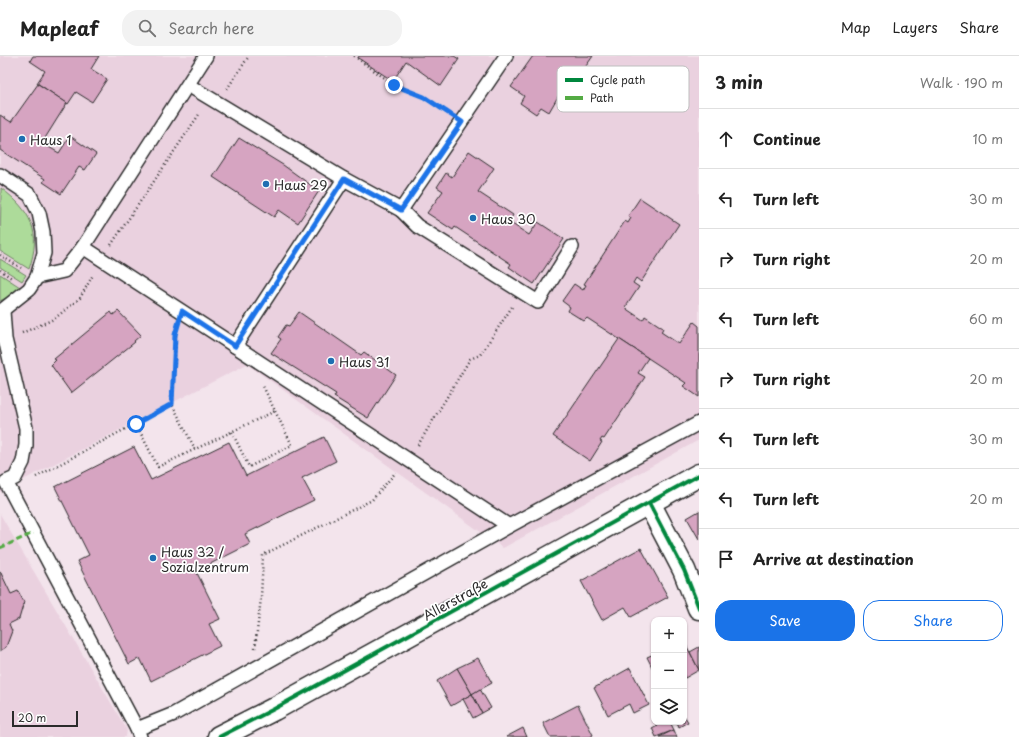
<!DOCTYPE html>
<meta charset="utf-8">
<style>
:root{--surface:#fff;--page:#f2f2f2;--text:#222;--muted:#767676;--line:#e0e0e0;--accent:#1a73e8}
body{margin:0;font-family:"Playpen Sans",sans-serif;background:var(--page);color:var(--text)}
.controls{position:absolute;right:12px;bottom:12px;display:grid;overflow:hidden;border-radius:8px;box-shadow:0 1px 3px #0004}
.controls button{width:36px;height:36px;display:grid;place-items:center;padding:0;border:0;border-bottom:1px solid var(--line);background:var(--surface);color:var(--text);font:20px sans-serif}
.scale{position:absolute;left:12px;bottom:10px;width:66px;box-sizing:border-box;padding-left:4px;border:2px solid #2b2b2b;border-top:0;font-size:11px;line-height:14px;white-space:nowrap;color:#2b2b2b;-webkit-text-stroke:3px #fff;paint-order:stroke}
.stop{position:absolute;width:12px;height:12px;margin:-9px;border:3px solid #1a73e8;border-radius:50%;background:#fff}
.stop.end{background:#1a73e8;border-color:#fff;box-shadow:0 1px 4px #0008}
.list{margin:0;padding:0;list-style:none}
h2{display:flex;justify-content:space-between;align-items:center;height:52px;margin:0;padding:0 16px;font-size:17px}
h2 small{font-size:13px;font-weight:400;color:var(--muted)}
.list li{display:grid;grid-template-columns:26px 1fr auto;gap:12px;align-items:center;box-sizing:border-box;height:60px;padding:0 16px;border-top:1px solid var(--line)}
.list b{display:block;font-size:15px;white-space:nowrap}
.list em{font-size:13px;font-style:normal;color:var(--muted)}
.actions{display:flex;gap:8px;padding:12px 16px}
.actions a{flex:1;padding:9px 0;border:1px solid var(--accent);border-radius:16px;text-align:center;font-size:14px;color:var(--accent)}
.actions .main{background:var(--accent);color:#fff}
.icon{flex:none;width:22px;height:22px;fill:none;stroke:currentColor;stroke-width:2;stroke-linecap:round;stroke-linejoin:round}
.map{position:relative;flex:none;width:699px;height:681px;overflow:hidden}
header{display:flex;align-items:center;gap:24px;box-sizing:border-box;height:56px;padding:0 20px;background:var(--surface);border-bottom:1px solid var(--line)}
header strong{font-size:19px}
nav{display:flex;gap:22px;margin-inline-start:auto;font-size:14px}
.search{width:280px;height:36px;background:var(--page);display:flex;align-items:center;gap:10px;box-sizing:border-box;padding:0 14px;border-radius:16px;color:var(--muted);font-size:15px}
main{display:flex}
aside{flex:1;background:var(--surface)}
.map>svg:first-child{display:block}
.built{fill:#ead1df}
.green{fill:#addb9a;stroke:#6c8362}
.building{fill:#d6a4c1;stroke:#2b2b2b}
.lines{fill:none;stroke-linecap:round;stroke-linejoin:round}
.service-casing{stroke:#2b2b2b;stroke-width:16}
.minor-casing{stroke:#2b2b2b;stroke-width:25}
.path{stroke:#2b2b2b;stroke-width:2.5;stroke-dasharray:1 3;stroke-linecap:butt}
.service{stroke:#fff;stroke-width:13}
.minor{stroke:#fff;stroke-width:22}
.quiet{stroke:#54ab44;stroke-width:3;stroke-dasharray:6 3;stroke-linecap:butt}
.cycleway-casing{stroke:#fff;stroke-width:6}
.cycleway{stroke:#00873e;stroke-width:4}
.route{stroke:#1a73e8;stroke-width:5}
.poi-dot{fill:#1f6fb2;stroke:#fff;stroke-width:1.5}
.labels{text-anchor:middle;dominant-baseline:central;stroke-width:3.5;stroke-linejoin:round;paint-order:stroke}
.poi-label{font-size:13px;fill:#2b2b2b;stroke:#fff;text-anchor:start}
.street-label{font-size:13px;fill:#2b2b2b;stroke:#fff}
.key{fill:#fff;stroke:#bfbfbf;stroke-width:1}
.key-label{font-size:11px;fill:#2b2b2b}
</style>
<header>
<strong>Mapleaf</strong>
<div class="search"><svg class="icon" aria-label="search" viewBox="0 0 24 24"><circle cx="10" cy="10" r="6"/><path d="M15 15l6 6"/></svg>Search here</div>
<nav><a>Map</a><a>Layers</a><a>Share</a></nav>
</header>
<main>
<div class="map">
<svg width="699" height="681" viewBox="0 0 699 681">
<rect width="100%" height="100%" fill="#f3e4ec"/>
<filter id="ink" filterUnits="userSpaceOnUse"><feTurbulence type="fractalNoise" baseFrequency=".025" numOctaves="2"/><feDisplacementMap in="SourceGraphic" scale="8" xChannelSelector="R" yChannelSelector="G"/><feConvolveMatrix kernelMatrix="1 2 1 2 8 2 1 2 1" color-interpolation-filters="sRGB"/></filter>
<g filter="url(#ink)">
<g class="built">
<polygon points="0,0 699,0 699,384 503,492 247,308 0,436"/>
<polygon points="0,458 127,674 126,681 0,681"/>
</g>
<g class="green">
<path d="M1 132C31 155 42 176 29 213L0 195Z"/>
<polygon points="0,203 26,219 22,225 0,211"/>
<polygon points="0,218 20,231 10,240 0,245"/>
</g>
<g class="building">
<polygon points="33,0 99,0 91,13 107,23 92,46 76,36 68,48 37,27 45,15 30,5"/>
<polygon points="359,0 454,0 459,3 441,30 406,5 393,25 358,2"/>
<polygon points="533,0 593,0 577,23 571,18 549,56 541,51 536,58 520,47 524,40 511,31"/>
<polygon points="38,28 67,47 42,87 59,97 70,80 96,98 85,114 79,111 61,138 43,126 45,123 0,94 0,59 11,66"/>
<polygon points="239,82 283,109 319,135 298,167 279,154 274,161 213,121"/>
<polygon points="469,95 494,112 478,136 513,159 509,166 529,179 538,166 564,183 534,228 509,211 511,208 455,171 453,174 427,157 443,135 437,131 446,117 452,121"/>
<polygon points="640,142 679,168 641,226 636,222 633,227 639,231 625,252 643,264 645,260 663,272 661,276 679,288 694,266 699,270 699,341 683,330 686,327 619,283 587,262 584,265 568,255 570,251 562,245 574,228 583,234 586,229 584,228 625,165 628,167 631,162 628,160"/>
<polygon points="118,255 141,279 134,285 135,286 71,337 51,309 56,304 54,303 111,256 113,259"/>
<polygon points="299,256 361,299 364,296 396,319 368,362 334,341 336,338 271,297 281,283 278,281 286,269 289,270"/>
<polygon points="619,283 648,302 638,317 645,321 604,383 602,382 600,385 602,386 590,405 553,380"/>
<polygon points="324,381 336,405 302,422 314,444 245,478 250,488 196,515 220,563 209,568 220,590 151,625 140,602 129,608 77,505 89,499 55,431 134,391 151,424 229,386 246,420"/>
<polygon points="699,455 699,483 687,462"/>
<polygon points="641,492 668,541 631,561 625,551 602,564 581,525"/>
<polygon points="0,515 11,538 18,535 24,546 19,563 9,568 12,575 6,591 0,595"/>
<polygon points="684,585 699,614 685,622 684,621"/>
<polygon points="699,591 699,614 690,596"/>
<polygon points="654,598 654,615 647,601"/>
<polygon points="478,602 492,627 472,638 457,612"/>
<polygon points="457,612 472,638 451,650 437,625"/>
<polygon points="630,612 649,649 633,657 629,648 608,659 594,632"/>
<polygon points="480,633 491,652 482,657 472,638"/>
<polygon points="472,638 482,657 473,662 463,643"/>
<polygon points="578,649 593,679 590,681 550,681 543,667"/>
<polygon points="684,659 688,666 679,671 677,666 684,666"/>
<polygon points="663,666 670,666 674,674 656,681 652,672"/>
<polygon points="523,672 527,681 506,681"/>
<polygon points="674,674 677,681 659,681"/>
</g>
<g class="lines">
<g class="service-casing">
<g id="service">
<polyline points="188,29 344,123"/>
<polyline points="0,119 30,139 39,157 43,176 44,197 37,221 29,233 0,256"/>
<polyline points="401,154 417,170 538,246 572,191"/>
<polyline points="83,191 235,290 344,123 401,154 506,0"/>
<polyline points="37,221 64,215 83,191 206,0"/>
<polyline points="3,255 5,283 26,372 26,389 23,406 15,422 6,426 137,673"/>
<polyline points="235,290 509,470"/>
<polyline points="140,681 137,673 174,658 509,470 699,367"/>
</g>
</g>
<g class="minor-casing">
<g id="minor">
<polyline points="649,447 684,514 699,552"/>
<polyline points="219,681 274,653 699,419"/>
</g>
</g>
<g class="path">
<polyline points="354,0 394,29 424,41 447,56"/>
<polyline points="227,33 249,0"/>
<polyline points="111,189 200,57"/>
<polyline points="0,199 21,212"/>
<polyline points="0,214 13,223"/>
<polyline points="22,277 54,263 80,242 93,219"/>
<polyline points="172,348 176,273"/>
<polyline points="136,368 158,411 275,355 263,330"/>
<polyline points="232,376 249,411 292,389 275,355"/>
<polyline points="418,389 470,303 480,299 512,251"/>
<polyline points="36,421 172,348 195,393"/>
<polyline points="255,592 261,542 263,499 372,444 396,416"/>
</g>
<use href="#service" class="service"/>
<use href="#minor" class="minor"/>
<polyline class="quiet" points="0,492 33,477"/>
<g class="cycleway-casing">
<g id="cycleway">
<polyline points="649,447 684,514 699,552"/>
<polyline points="219,681 274,653 699,419"/>
</g>
</g>
<use href="#cycleway" class="cycleway"/>
</g>
</g>
<g class="lines" filter="url(#ink)">
<polyline class="route" points="136,368 172,348 175,279 182,255 235,290 344,123 401,154 462,66 424,41 394,29"/>
</g>
<g class="poi-dot">
<circle cx="22" cy="83" r="4"/>
<circle cx="266" cy="128" r="4"/>
<circle cx="473" cy="162" r="4"/>
<circle cx="331" cy="305" r="4"/>
<circle cx="153" cy="502" r="4"/>
</g>
<g class="labels">
<g class="poi-label">
<text x="30" y="83">Haus 1</text>
<text x="274" y="128">Haus 29</text>
<text x="481" y="162">Haus 30</text>
<text x="339" y="305">Haus 31</text>
<text x="161" y="495">Haus 32 /<tspan x="161" dy="15">Sozialzentrum</tspan></text>
</g>
<g class="street-label">
<text transform="translate(455 543) rotate(-29)">Allerstraße</text>
</g>
</g>
<rect x="557" y="10" width="132" height="46" rx="6" class="key"/>
<rect x="565" y="22" width="18" height="4" fill="#00873e"/>
<rect x="565" y="40" width="18" height="4" fill="#54ab44"/>
<g class="key-label">
<text x="590" y="28">Cycle path</text>
<text x="590" y="46">Path</text>
</g>
</svg>
<div class="controls">
<button>+</button>
<button>−</button>
<button><svg class="icon" aria-label="layers" viewBox="0 0 24 24"><path d="M12 4l9 5-9 5-9-5zM3 14l9 5 9-5"/></svg></button>
</div>
<div class="scale">20 m</div>
<div class="stop" style="left:136px;top:368px"></div>
<div class="stop end" style="left:394px;top:29px"></div>
</div>
<aside>
<h2>3 min<small>Walk · 190 m</small></h2>
<ul class="list">
<li><svg class="icon" aria-label="ahead" viewBox="0 0 24 24"><path d="M12 20V5M6 11l6-6 6 6"/></svg><div><b>Continue</b></div><em>10 m</em></li>
<li><svg class="icon" aria-label="left" viewBox="0 0 24 24"><path d="M17 20v-9H6M10 6l-5 5 5 5"/></svg><div><b>Turn left</b></div><em>30 m</em></li>
<li><svg class="icon" aria-label="right" viewBox="0 0 24 24"><path d="M7 20v-9h11M14 6l5 5-5 5"/></svg><div><b>Turn right</b></div><em>20 m</em></li>
<li><svg class="icon" aria-label="left" viewBox="0 0 24 24"><path d="M17 20v-9H6M10 6l-5 5 5 5"/></svg><div><b>Turn left</b></div><em>60 m</em></li>
<li><svg class="icon" aria-label="right" viewBox="0 0 24 24"><path d="M7 20v-9h11M14 6l5 5-5 5"/></svg><div><b>Turn right</b></div><em>20 m</em></li>
<li><svg class="icon" aria-label="left" viewBox="0 0 24 24"><path d="M17 20v-9H6M10 6l-5 5 5 5"/></svg><div><b>Turn left</b></div><em>30 m</em></li>
<li><svg class="icon" aria-label="left" viewBox="0 0 24 24"><path d="M17 20v-9H6M10 6l-5 5 5 5"/></svg><div><b>Turn left</b></div><em>20 m</em></li>
<li><svg class="icon" aria-label="arrive" viewBox="0 0 24 24"><path d="M6 21V4h12l-3 4 3 4H6"/></svg><div><b>Arrive at destination</b></div></li>
</ul>
<div class="actions"><a class="main">Save</a><a>Share</a></div>
</aside>
</main>
